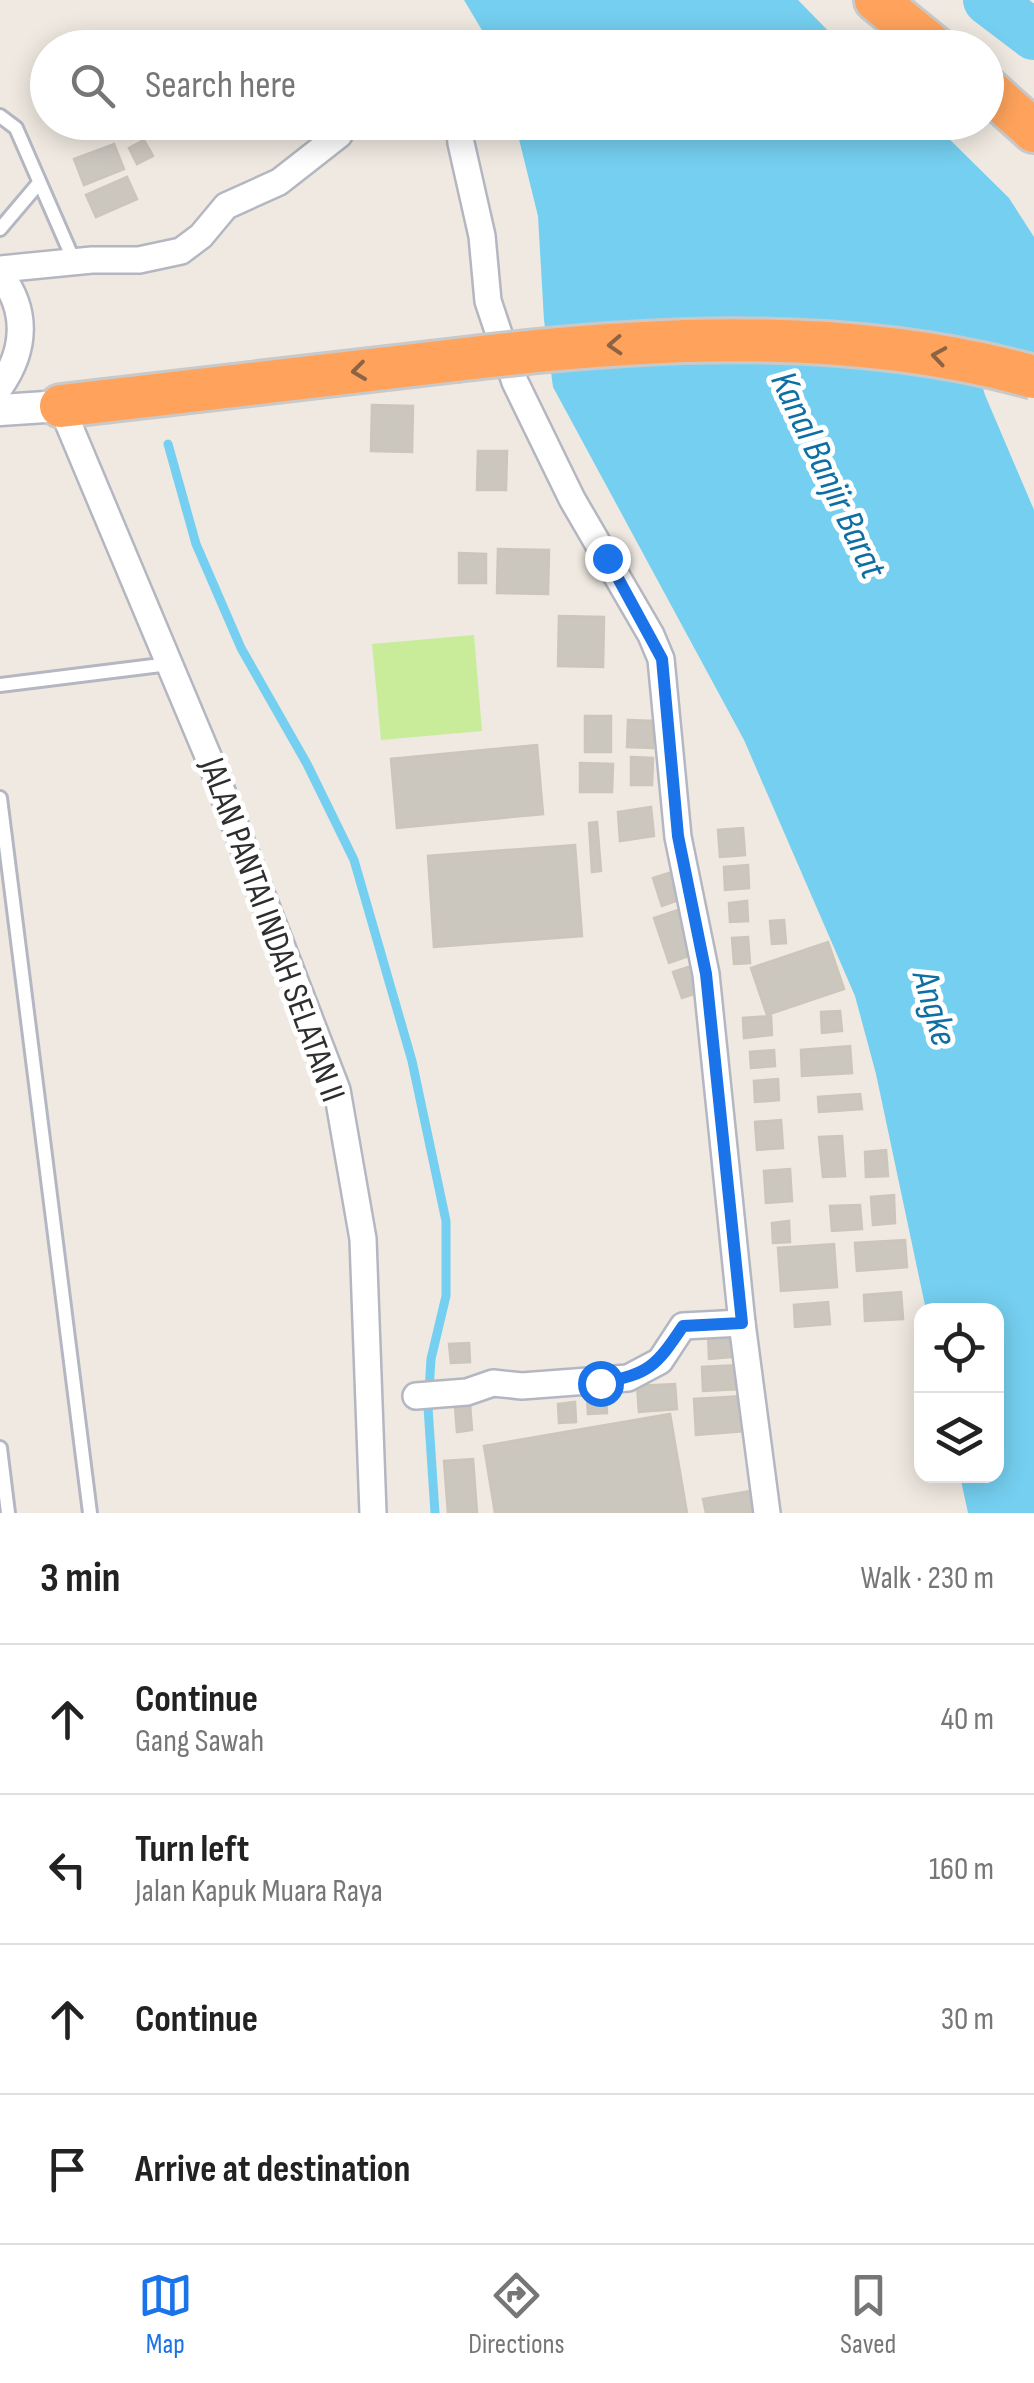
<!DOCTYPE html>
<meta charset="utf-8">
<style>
:root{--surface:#fff;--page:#f2f2f2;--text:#222;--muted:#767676;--line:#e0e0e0;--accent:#1a73e8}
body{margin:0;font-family:"Sofia Sans Condensed",sans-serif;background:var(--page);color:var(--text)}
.controls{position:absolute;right:30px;bottom:30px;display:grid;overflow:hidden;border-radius:20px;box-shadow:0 5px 25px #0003}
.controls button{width:90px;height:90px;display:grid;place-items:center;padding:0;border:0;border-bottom:2px solid var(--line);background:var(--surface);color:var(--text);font:50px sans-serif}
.stop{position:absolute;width:30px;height:30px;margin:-22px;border:8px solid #1a73e8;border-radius:50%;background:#fff}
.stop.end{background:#1a73e8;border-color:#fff;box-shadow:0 2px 10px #0008}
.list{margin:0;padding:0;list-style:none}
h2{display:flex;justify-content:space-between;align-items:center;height:130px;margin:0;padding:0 40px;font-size:42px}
h2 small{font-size:32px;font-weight:400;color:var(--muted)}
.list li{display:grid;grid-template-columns:65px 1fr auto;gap:30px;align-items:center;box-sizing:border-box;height:150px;padding:0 40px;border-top:2px solid var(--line)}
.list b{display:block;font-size:38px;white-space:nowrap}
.list p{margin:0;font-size:32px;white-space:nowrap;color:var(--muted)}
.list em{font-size:32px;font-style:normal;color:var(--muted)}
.icon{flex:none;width:55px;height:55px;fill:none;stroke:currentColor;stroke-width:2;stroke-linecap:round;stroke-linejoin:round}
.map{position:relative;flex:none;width:1034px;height:1513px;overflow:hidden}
.search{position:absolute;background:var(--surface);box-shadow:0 5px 25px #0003;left:30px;right:30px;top:30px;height:110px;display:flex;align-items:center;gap:25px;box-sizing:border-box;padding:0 35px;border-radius:55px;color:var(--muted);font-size:38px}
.sheet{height:730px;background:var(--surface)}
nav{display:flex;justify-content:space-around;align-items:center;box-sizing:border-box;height:140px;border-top:2px solid var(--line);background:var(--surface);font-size:28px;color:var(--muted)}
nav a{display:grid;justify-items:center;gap:5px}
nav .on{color:var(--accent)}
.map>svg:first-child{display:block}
.pitch{fill:#c9ec9a}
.water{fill:#75cff0}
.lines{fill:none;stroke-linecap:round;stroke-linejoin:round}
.stream{stroke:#75cff0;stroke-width:9}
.river{stroke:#75cff0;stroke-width:50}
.building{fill:#cbc7bf;stroke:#cbc5ba;stroke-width:2.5}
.service-casing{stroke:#b4b7c1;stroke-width:18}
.minor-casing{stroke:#b4b7c1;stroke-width:30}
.tertiary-casing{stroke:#b4b7c1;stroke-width:35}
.motorway-casing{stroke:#c9c9c9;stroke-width:48}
.service{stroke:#fff;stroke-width:12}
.minor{stroke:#fff;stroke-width:25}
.tertiary{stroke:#fff;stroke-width:30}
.motorway{stroke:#ffa35c;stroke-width:42}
.motorway-bridge-casing{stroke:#c9c9c9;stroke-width:48;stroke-linecap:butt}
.motorway-bridge{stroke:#ffa35c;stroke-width:42}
.oneway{stroke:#8c6343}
.route{stroke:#1a73e8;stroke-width:12}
.labels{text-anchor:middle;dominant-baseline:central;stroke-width:10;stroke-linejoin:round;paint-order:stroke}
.street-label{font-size:35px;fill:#2e2e2e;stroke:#fff}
.water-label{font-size:38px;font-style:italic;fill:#0d6fa3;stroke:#fff}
</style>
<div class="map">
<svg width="1034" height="1513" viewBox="0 0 1034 1513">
<rect width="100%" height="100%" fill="#efe9e1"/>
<polygon class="pitch" points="474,635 482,731 381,740 372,644"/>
<g class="water">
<polygon points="464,0 798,0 844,47 492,47"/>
<polygon points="515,123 933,123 1009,198 1034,237 1034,360 969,343 985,395 1034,510 1034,1513 968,1513 960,1476 996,1476 996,1310 926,1310 876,1074 855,996 744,740 553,387 544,320 538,216"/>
</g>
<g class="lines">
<polyline class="stream" points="168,444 196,544 241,648 307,764 354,860 412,1061 446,1221 446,1296 431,1359 428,1407 435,1513"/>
<polyline class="river" points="988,0 1034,35"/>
</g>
<g class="building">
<polygon points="144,140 153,156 137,164 129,148"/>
<polygon points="114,144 124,169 84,185 74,159"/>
<polygon points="127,177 137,199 96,217 86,195"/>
<polygon points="372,405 413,406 412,452 371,451"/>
<polygon points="478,451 507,451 506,490 477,490"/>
<polygon points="498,549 549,550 548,594 497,593"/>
<polygon points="459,553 486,554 486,583 459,583"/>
<polygon points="559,616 604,617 603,667 558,666"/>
<rect x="585" y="716" width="26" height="36"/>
<polygon points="628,720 653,721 653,748 627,747"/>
<polygon points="537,745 543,814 397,828 391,759"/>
<polygon points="631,757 653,758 652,785 631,785"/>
<polygon points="580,763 613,764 612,792 580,792"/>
<polygon points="651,807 654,836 620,841 618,812"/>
<polygon points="597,822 601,871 592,872 589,823"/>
<polygon points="743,828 745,855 720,857 718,830"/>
<polygon points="575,845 582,936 434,947 428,856"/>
<polygon points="748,865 749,888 725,890 724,867"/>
<polygon points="678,870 687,897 662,906 653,878"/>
<polygon points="747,901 748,921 730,922 729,903"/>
<polygon points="684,908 700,952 669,963 654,918"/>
<polygon points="784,920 786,943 772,944 770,921"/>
<polygon points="748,937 750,963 734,964 732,938"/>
<polygon points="828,942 844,989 767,1015 751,968"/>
<polygon points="691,966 700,992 682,998 673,972"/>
<polygon points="840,1011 842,1031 822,1033 821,1012"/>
<polygon points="771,1016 772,1035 744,1038 743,1018"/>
<polygon points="850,1046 852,1073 802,1076 801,1050"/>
<polygon points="774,1050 775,1066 751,1068 750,1052"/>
<polygon points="778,1079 779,1100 755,1102 754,1081"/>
<polygon points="860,1094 862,1109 819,1112 818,1097"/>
<polygon points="781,1120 783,1148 757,1150 755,1122"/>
<polygon points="842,1136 845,1176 823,1177 819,1137"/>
<polygon points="886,1150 888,1176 866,1177 865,1152"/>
<polygon points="790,1169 792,1201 766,1203 764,1171"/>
<polygon points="894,1195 895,1223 873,1225 871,1197"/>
<polygon points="860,1205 862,1229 832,1231 830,1206"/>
<polygon points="789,1221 790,1242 773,1243 772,1223"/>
<polygon points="905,1240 907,1267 857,1271 855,1243"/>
<polygon points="834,1244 837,1287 781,1291 778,1248"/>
<polygon points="901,1292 903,1319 865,1321 864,1295"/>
<polygon points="828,1302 830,1324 795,1327 794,1305"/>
<polygon points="739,1331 741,1356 709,1359 708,1333"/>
<polygon points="469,1343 470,1362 451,1363 449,1344"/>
<polygon points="739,1365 741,1389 703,1391 702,1367"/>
<polygon points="675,1384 677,1409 639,1412 637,1386"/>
<polygon points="606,1396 607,1413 588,1414 587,1397"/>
<polygon points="742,1396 745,1431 696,1435 694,1399"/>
<polygon points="575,1402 576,1422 559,1423 558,1404"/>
<polygon points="470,1404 472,1430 457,1432 455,1406"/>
<polygon points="670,1414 687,1513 495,1513 484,1446"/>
<polygon points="473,1459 477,1513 448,1513 444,1461"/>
<polygon points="757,1490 761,1513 706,1513 703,1499"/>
</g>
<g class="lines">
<g class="service-casing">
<g id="service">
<polyline points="0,116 16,128 74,261"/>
<polyline points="0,229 39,183"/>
<polyline points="0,685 169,664"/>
<polyline points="0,798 90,1513"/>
<polyline points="0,1448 8,1513"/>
</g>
</g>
<g class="minor-casing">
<g id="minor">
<polyline points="459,122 461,143 482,236 488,301 515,382 572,499 651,635 661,659 678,837 706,974 742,1323 767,1513"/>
<polyline points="0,269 92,260 139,260 181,251 201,236 226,206 279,182 339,135 346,122"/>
<path d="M0 274C28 310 26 350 0 387"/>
<polyline points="61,406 213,768 337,1090 363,1239 373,1513"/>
<polyline points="416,1396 467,1392 493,1383 522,1386 628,1378 660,1361 683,1326 742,1323"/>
</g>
</g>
<g class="tertiary-casing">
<polyline id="tertiary" points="0,410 61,406"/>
</g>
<g class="motorway-casing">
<g id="motorway">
<polyline points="876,0 935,48"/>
<polyline points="986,88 1034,131"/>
<polyline points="61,406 456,360"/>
</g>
</g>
<use href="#service" class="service"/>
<use href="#minor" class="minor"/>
<use href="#tertiary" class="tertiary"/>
<use href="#motorway" class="motorway"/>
<g class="motorway-bridge-casing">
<path id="motorway-bridge" d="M456 360C645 337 848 325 1034 377"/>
</g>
<use href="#motorway-bridge" class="motorway-bridge"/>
</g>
<defs><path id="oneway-chevron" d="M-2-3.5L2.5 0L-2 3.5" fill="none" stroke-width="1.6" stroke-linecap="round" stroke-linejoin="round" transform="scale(2.5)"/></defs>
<g class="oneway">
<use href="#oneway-chevron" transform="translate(615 345) rotate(177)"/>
<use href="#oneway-chevron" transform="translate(939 356) rotate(-171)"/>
<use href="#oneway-chevron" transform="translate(359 371) rotate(173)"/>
</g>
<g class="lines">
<path class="route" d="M600 1383C650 1374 656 1366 683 1326L742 1323 706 974 678 836 662 659 607 558"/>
</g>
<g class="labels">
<g class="street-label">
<text transform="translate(272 930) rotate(70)">JALAN PANTAI INDAH SELATAN II</text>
</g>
<g class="water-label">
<text transform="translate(828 475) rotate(65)">Kanal Banjir Barat</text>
<text transform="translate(934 1008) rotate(74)">Angke</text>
</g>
</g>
</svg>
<div class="controls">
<button><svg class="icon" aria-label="locate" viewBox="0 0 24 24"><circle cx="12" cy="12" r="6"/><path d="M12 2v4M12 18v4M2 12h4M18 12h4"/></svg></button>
<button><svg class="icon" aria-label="layers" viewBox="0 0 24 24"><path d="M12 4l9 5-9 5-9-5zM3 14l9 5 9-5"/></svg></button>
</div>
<div class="stop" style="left:600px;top:1383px"></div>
<div class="stop end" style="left:607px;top:558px"></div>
<div class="search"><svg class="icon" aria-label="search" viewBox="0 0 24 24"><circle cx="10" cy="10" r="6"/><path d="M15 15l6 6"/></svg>Search here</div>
</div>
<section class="sheet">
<h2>3 min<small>Walk · 230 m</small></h2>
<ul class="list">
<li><svg class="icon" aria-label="ahead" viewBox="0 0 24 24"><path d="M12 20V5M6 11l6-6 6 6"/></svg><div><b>Continue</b><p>Gang Sawah</p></div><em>40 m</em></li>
<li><svg class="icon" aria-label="left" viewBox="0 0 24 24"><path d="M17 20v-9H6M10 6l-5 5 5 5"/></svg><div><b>Turn left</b><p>Jalan Kapuk Muara Raya</p></div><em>160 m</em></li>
<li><svg class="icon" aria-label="ahead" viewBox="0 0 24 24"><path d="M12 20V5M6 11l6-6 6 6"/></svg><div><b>Continue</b></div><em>30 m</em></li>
<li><svg class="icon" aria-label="arrive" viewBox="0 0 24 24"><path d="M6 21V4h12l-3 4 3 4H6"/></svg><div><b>Arrive at destination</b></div></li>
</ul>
</section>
<nav>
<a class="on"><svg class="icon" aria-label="map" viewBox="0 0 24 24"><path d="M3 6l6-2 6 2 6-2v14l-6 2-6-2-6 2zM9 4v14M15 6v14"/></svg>Map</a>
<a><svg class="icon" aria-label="directions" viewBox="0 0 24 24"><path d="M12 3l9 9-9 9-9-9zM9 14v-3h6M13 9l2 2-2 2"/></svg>Directions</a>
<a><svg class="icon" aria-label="saved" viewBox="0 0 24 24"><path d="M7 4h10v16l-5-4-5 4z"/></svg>Saved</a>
</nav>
